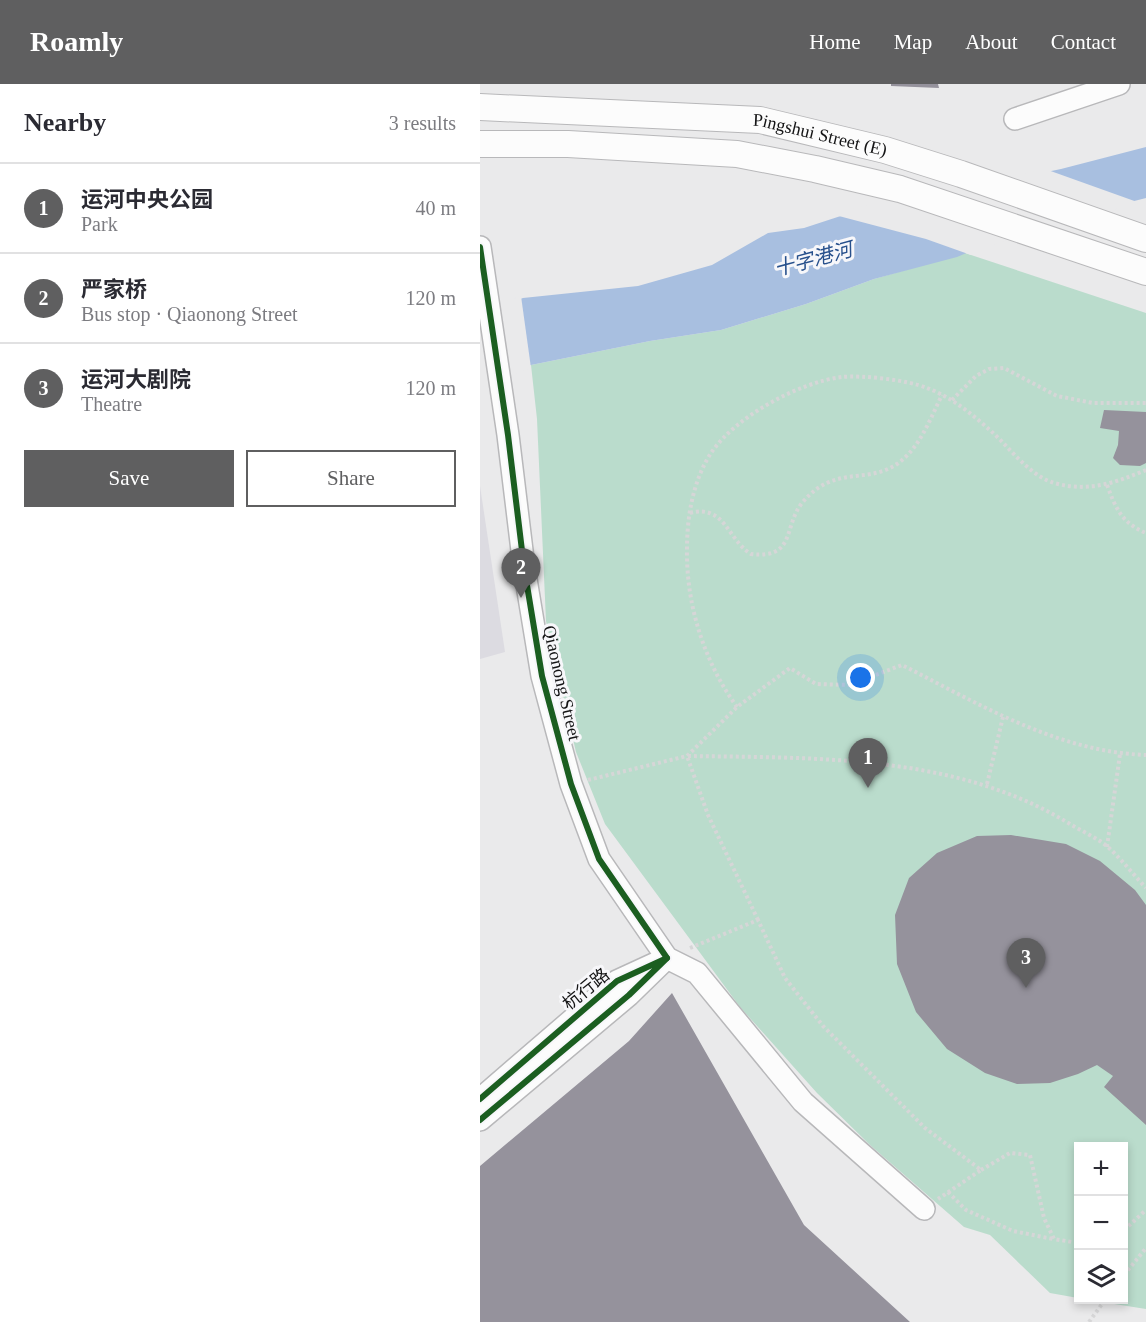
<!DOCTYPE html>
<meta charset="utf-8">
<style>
:root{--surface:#fff;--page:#f7f7f7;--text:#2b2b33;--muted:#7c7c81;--line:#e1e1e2;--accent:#5f5f60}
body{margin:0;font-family:"Times New Roman","Noto Sans SC",serif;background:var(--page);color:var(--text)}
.controls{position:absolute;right:18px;bottom:18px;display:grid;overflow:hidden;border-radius:0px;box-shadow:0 3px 9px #0003}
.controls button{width:54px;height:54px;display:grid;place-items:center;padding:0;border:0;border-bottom:2px solid var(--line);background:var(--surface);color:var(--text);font:30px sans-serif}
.you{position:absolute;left:381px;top:594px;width:21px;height:21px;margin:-15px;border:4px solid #fff;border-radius:50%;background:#1a73e8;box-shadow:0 0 0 9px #1a73e833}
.badge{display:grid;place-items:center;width:39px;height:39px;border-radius:50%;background:var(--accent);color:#fff;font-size:20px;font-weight:700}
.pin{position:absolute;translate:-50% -50px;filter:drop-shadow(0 2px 3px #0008)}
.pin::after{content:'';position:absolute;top:32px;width:21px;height:18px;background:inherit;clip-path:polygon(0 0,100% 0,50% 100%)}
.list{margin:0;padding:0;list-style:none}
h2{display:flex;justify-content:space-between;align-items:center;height:78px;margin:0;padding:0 24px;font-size:26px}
h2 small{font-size:20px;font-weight:400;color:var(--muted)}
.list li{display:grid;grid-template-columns:39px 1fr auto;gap:18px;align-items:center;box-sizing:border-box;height:90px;padding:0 24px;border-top:2px solid var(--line)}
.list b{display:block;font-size:22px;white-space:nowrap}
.list p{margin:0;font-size:20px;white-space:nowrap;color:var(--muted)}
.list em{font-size:20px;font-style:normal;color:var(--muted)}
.actions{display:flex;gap:12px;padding:18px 24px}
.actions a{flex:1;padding:14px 0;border:2px solid var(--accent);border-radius:0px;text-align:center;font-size:21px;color:var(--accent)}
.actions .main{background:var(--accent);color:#fff}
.icon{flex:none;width:33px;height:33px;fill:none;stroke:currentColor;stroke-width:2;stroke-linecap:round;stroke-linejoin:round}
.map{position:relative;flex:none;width:666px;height:1238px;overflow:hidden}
header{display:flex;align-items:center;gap:36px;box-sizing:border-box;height:84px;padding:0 30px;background:var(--accent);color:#fff}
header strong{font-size:28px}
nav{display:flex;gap:33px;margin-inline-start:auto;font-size:21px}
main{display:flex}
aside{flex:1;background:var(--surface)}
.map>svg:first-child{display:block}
.built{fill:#dcdbe1}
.green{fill:#badccc}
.water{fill:#a8bfe0}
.pier{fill:#eaeaeb}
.building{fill:#95929c}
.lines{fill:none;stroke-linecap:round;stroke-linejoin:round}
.minor-casing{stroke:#b8b8ba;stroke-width:24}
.major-casing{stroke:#b8b8ba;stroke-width:28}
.path{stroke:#d6d6d7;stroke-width:4;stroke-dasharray:3 3;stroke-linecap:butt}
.minor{stroke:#fcfcfc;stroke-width:21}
.major{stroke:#fcfcfc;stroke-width:26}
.cycleway-casing{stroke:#f7f7fa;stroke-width:10}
.cycleway{stroke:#1b5e20;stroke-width:6}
.labels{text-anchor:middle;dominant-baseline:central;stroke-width:6;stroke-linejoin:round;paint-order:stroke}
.street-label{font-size:18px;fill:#141415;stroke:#f7f7fa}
.water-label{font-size:20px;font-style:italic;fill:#27508c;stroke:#f7f7fa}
</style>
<header>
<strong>Roamly</strong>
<nav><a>Home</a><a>Map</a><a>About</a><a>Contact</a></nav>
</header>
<main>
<aside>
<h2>Nearby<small>3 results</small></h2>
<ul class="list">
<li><span class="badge">1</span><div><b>运河中央公园</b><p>Park</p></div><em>40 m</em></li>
<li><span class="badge">2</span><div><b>严家桥</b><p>Bus stop · Qiaonong Street</p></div><em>120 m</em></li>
<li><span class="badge">3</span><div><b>运河大剧院</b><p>Theatre</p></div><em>120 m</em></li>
</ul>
<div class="actions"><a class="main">Save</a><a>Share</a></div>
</aside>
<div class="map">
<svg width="666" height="1238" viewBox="0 0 666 1238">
<rect width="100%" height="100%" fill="#eaeaeb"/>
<polygon class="built" points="0,402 25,568 0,575"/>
<polygon class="green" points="485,169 666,229 666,1225 609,1216 644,1216 644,1062 598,1062 598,1214 570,1209 510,1151 484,1143 390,1061 337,1009 260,923 125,740 96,668 66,537 57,335 51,281 170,257 241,246 326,220 394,195"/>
<polygon class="water" points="666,63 666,114 541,146 477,173 394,195 326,220 241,246 170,257 51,281 0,301 0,230 43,214 158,202 232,181 288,149 324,144 376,127 581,85"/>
<g class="pier">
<polygon points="565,85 660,119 542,149 491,171 446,155 355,131 375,124"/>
<polygon points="41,212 51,284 0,304 0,227"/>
</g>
<g class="building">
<polygon points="411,0 458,0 459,4 411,2"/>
<polygon points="624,326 666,328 666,379 660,382 640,381 633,374 638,361 639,347 620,344"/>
<polygon points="531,751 586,760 620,777 655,806 666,821 666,1041 624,1003 633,992 617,981 598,990 570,999 537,1000 505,989 467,965 436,928 417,880 415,831 429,794 457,769 497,752"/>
<polygon points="192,909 324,1141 430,1238 0,1238 0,1082 149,957"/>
</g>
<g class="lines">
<g class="minor-casing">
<g id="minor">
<polyline points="535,35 639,0"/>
<polyline points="0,163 28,351 44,483 62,592 91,700 119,775 187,874 217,889 323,1018 444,1125"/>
<polyline points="0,1015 137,897 187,874 149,911 0,1036"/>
</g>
</g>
<g class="major-casing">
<g id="major">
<path id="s1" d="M0 23 280 36 405 66 481 90 666 155"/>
<polyline points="0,60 88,60 257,70 335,85 420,105 666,188"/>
</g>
</g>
<g class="path">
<polyline points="472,316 496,292 509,285 524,284 577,312 613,319 666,319"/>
<path d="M627 401C636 425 642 439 666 449"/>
<path d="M210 429C245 420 247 455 271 470 316 475 303 443 322 419 354 380 386 401 417 380 440 364 450 335 462 311"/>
<path d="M257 623C224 578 206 520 207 465 207 432 213 397 231 369 255 333 319 298 362 293 383 291 428 296 447 304 471 313 492 330 511 347 531 365 551 394 578 400 610 408 637 398 666 386"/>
<path d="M108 696 207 672 257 623 310 584 336 600 369 601 422 581C499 620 578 668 666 671"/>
<polyline points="507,700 523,633"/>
<polyline points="627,763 640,670"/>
<path d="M278 836 228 731 207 672C336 674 476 670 590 740 603 748 618 754 629 764 642 776 654 791 666 804"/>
<polyline points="210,864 278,836 305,894 343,942 445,1044 501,1086 458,1115"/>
<polyline points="501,1086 530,1069 550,1071 564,1134 574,1155 598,1159"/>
<polyline points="468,1108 486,1126 533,1147 573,1155"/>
<polyline points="644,1146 666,1126"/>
<polyline points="644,1191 666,1164"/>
<polyline points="609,1238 625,1216"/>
</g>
<use href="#minor" class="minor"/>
<use href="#major" class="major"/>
<g class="cycleway-casing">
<g id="cycleway">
<polyline points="0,163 28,351 44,483 62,592 91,700 119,775 187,874"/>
<polyline points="0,1015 137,897 187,874 149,911 0,1036"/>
</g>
</g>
<use href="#cycleway" class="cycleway"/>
</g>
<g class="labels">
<g class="street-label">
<text stroke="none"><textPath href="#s1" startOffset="342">Pingshui Street (E)</textPath></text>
<text transform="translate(82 599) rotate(77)">Qiaonong Street</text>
<text transform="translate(106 905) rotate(-39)">杭行路</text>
</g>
<g class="water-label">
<text transform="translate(333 175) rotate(-15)">十字港河</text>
</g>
</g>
</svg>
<div class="controls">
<button>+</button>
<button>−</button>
<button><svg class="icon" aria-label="layers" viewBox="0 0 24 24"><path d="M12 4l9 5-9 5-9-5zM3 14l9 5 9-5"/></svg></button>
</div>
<div class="you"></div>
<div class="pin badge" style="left:388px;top:704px">1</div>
<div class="pin badge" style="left:41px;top:514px">2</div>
<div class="pin badge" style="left:546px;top:904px">3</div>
</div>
</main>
